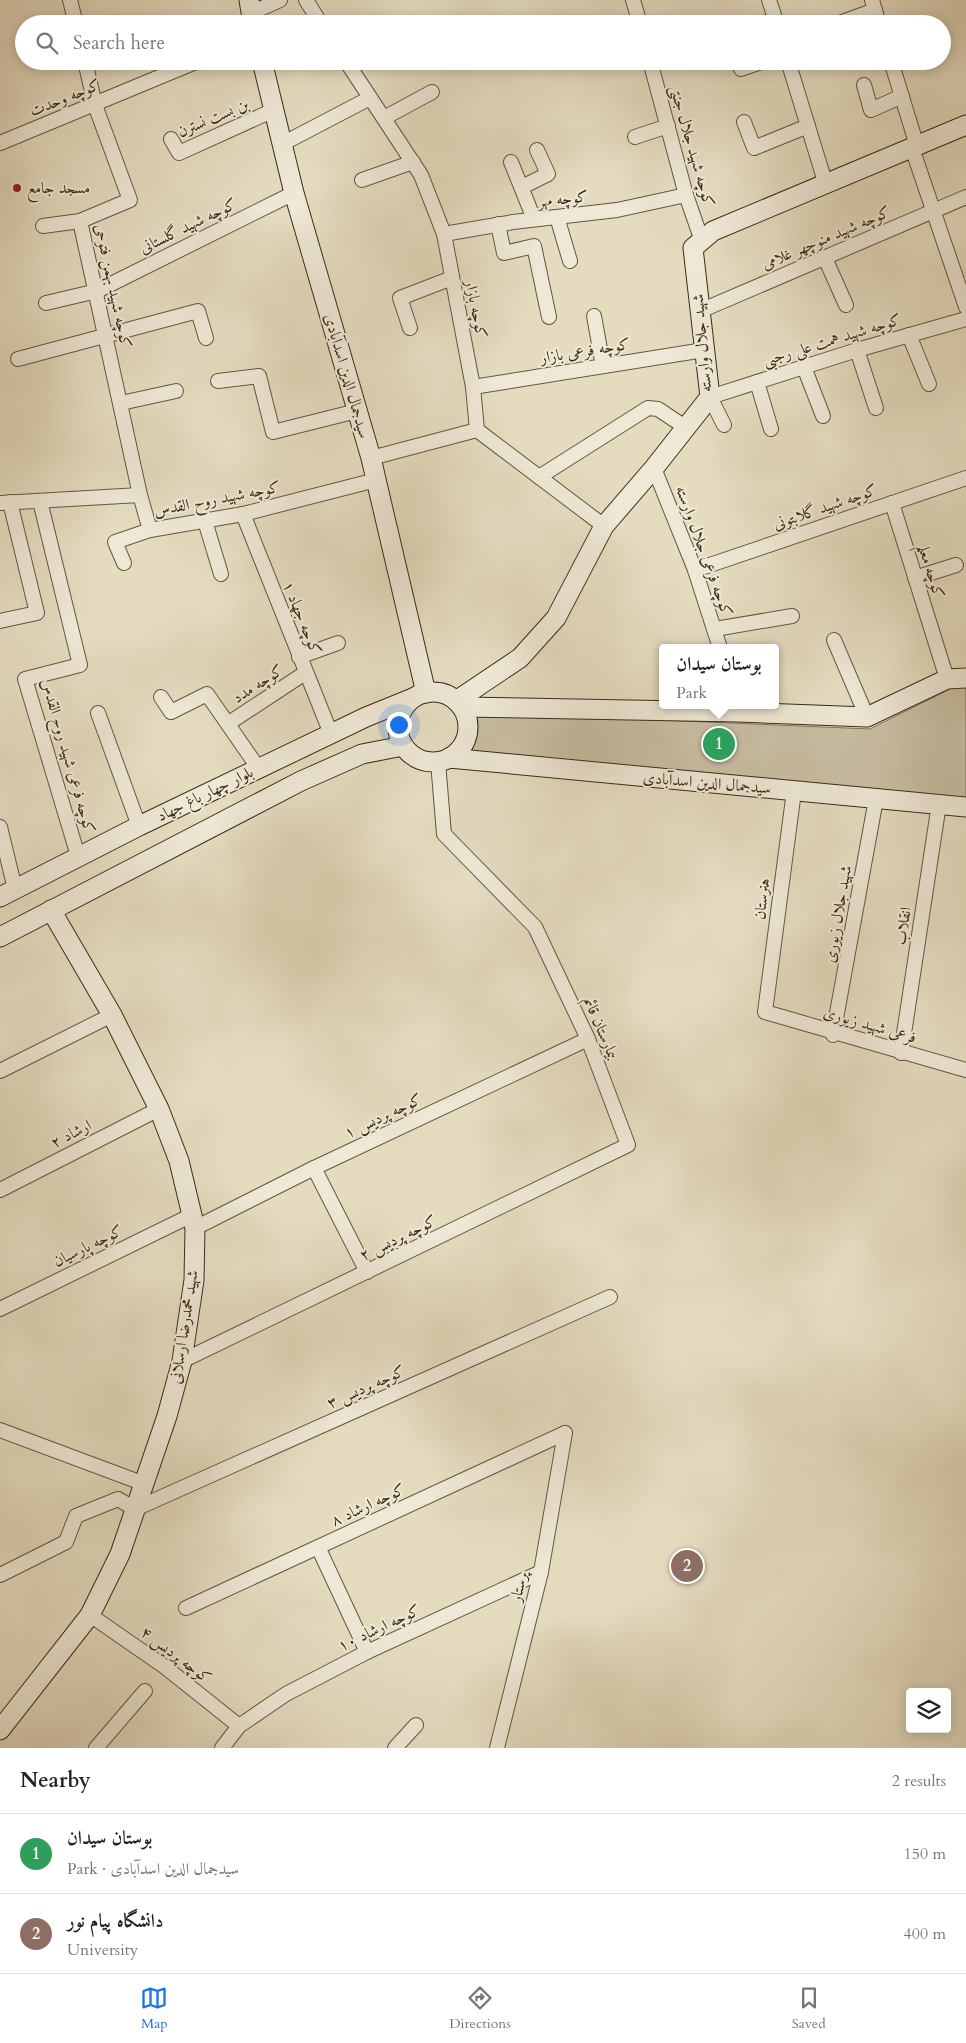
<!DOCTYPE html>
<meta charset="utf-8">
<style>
:root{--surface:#fff;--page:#f2f2f2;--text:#222;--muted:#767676;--line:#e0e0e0;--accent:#1a73e8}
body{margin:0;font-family:Cardo,Amiri,serif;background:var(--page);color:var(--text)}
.controls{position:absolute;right:15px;bottom:15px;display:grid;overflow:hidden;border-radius:5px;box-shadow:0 2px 12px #0003}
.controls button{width:45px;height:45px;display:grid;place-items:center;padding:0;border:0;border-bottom:1px solid var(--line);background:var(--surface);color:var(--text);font:25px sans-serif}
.you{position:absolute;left:398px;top:724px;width:18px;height:18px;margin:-12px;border:4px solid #fff;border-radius:50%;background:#1a73e8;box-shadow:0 0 0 8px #1a73e833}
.badge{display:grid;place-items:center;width:32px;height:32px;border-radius:50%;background:var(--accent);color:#fff;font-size:16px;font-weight:700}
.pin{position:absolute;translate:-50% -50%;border:2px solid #fff;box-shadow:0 1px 5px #0006}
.popup{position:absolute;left:659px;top:644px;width:120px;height:65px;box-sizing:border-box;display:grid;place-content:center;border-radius:5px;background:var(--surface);filter:drop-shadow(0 1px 4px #0005);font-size:16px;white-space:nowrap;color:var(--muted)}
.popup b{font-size:19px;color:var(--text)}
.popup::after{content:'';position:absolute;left:50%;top:100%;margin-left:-10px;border:10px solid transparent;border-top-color:var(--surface)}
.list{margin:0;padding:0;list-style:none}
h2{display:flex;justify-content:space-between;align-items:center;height:65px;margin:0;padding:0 20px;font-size:21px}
h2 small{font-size:16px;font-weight:400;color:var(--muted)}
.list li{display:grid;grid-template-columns:32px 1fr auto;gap:15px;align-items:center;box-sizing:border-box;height:80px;padding:0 20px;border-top:1px solid var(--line)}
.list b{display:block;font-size:19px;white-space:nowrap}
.list p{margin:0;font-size:16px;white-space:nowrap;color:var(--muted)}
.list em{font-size:16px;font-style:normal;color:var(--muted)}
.icon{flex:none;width:28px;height:28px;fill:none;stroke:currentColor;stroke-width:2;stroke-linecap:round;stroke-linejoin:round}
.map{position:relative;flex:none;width:966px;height:1748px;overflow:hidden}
.search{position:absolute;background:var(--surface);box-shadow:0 2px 12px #0003;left:15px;right:15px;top:15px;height:55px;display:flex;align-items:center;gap:12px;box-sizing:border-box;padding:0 18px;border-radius:28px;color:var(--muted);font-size:19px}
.sheet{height:225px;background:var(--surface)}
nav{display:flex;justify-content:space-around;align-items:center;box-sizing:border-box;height:70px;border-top:1px solid var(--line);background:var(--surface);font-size:14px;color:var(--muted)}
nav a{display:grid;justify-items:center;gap:2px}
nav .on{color:var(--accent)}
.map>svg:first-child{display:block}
.green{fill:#c8bea3;stroke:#82745b}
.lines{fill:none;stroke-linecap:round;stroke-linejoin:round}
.street-casing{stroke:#66563e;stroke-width:16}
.secondary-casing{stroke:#3c2a13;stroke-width:21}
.street{stroke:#eee8d6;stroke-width:14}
.secondary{stroke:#eee8d6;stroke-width:19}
.poi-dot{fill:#8f2418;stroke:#eee8d6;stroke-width:2}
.labels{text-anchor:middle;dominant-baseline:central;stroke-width:4;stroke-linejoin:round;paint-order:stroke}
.street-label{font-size:16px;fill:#3c2a13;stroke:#eee8d6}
.poi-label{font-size:16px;fill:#3c2a13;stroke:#eee8d6;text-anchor:start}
</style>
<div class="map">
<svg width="966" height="1748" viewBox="0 0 966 1748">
<rect width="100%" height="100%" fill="#e5dcc0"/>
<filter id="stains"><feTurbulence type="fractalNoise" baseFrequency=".004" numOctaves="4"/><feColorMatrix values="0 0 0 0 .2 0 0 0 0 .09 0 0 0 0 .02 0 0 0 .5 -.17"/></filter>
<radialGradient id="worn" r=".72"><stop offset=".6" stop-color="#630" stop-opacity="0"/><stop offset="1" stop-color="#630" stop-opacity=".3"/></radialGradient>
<path class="green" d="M966 683V804L462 756C475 743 476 730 472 712L870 729 956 686Z"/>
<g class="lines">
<g class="street-casing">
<g id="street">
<polyline points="70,0 76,24"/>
<polyline points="306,0 321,24"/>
<polyline points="633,0 640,24"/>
<polyline points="769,0 777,24"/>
<polyline points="872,0 879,24"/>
<polyline points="251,13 280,0"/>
<polyline points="842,22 875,10"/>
<polyline points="762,24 775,19"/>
<polyline points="346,61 421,175 444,234 473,387 477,430 604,526"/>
<polyline points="650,61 686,195 702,241"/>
<polyline points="788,61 826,185"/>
<polyline points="891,61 917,146"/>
<polyline points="741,69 764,61"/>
<polyline points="864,85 871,110 902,96"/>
<polyline points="384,118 432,92"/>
<polyline points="744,122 754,148 808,126"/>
<polyline points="635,137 668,126"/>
<polyline points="171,139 179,153 274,110"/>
<polyline points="0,143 198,61"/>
<polyline points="282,144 370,98"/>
<polyline points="912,148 966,307"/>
<polyline points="511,162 534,219"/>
<polyline points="362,180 413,162"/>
<polyline points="522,187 548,174 537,150"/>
<polyline points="557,217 570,261"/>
<polyline points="80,221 140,495 150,530 243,514 376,480"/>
<polyline points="498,224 504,253 534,246 549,317"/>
<polyline points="43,226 80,221 130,200 95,105 85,61"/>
<polyline points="444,234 513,222 617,210 686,195"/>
<polyline points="825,258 846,305"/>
<polyline points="46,303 97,291 294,193"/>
<polyline points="700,311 966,197"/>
<polyline points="594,316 603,366"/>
<polyline points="410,328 400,298 452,278"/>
<polyline points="909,335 929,384"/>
<polyline points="857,350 876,408"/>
<polyline points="18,359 198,311 206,338"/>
<polyline points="804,367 823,416"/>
<polyline points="218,381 259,376 273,432 357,411"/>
<polyline points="757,382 771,429"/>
<polyline points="473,387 704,350"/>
<polyline points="121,403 176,391"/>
<polyline points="724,425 710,397 857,350 966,319"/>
<polyline points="371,458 477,430"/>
<polyline points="654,468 695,570 720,648"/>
<polyline points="539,477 648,408 658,409 685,427"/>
<polyline points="40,501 80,665 25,679 78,856"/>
<polyline points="0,503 140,495"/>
<polyline points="892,503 947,679"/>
<polyline points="243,514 331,734"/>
<polyline points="205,521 221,574"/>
<polyline points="124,563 115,542 150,530"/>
<polyline points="695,570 966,478"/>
<polyline points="915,578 956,565"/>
<polyline points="0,621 37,613 10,502"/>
<polyline points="715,629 792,616"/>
<polyline points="834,640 867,717"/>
<polyline points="299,657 338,643"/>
<polyline points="161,697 171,712 207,694 259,769"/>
<polyline points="98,713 139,826"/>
<polyline points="229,723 305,673"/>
<polyline points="794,791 765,1012 966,1070"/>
<polyline points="0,827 15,889"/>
<polyline points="833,1035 876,799"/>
<polyline points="901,1053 939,804"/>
<polyline points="0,1071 112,1015"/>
<polyline points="314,1168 367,1272"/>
<polyline points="0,1190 159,1109"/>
<polyline points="195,1228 314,1168 588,1039"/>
<polyline points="0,1309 192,1215"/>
<polyline points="182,1361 628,1145 588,1039 535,927 444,834 438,762"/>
<polyline points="0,1430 142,1483"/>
<polyline points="318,1547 367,1652"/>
<polyline points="0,1575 66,1542 76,1516 118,1499 135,1509 610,1297"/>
<polyline points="186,1608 565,1433"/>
<polyline points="90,1615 165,1667 239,1726"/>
<polyline points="96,1748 145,1691"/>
<polyline points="222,1748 239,1726 286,1694 367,1652 541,1572"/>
<polyline points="395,1748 416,1725"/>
<polyline points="497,1748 541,1572 565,1433"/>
</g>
</g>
<g class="secondary-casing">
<g id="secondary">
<polyline points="249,0 253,24"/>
<polyline points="262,61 294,193 371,458 426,693"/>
<circle cx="433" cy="727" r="35"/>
<polyline points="456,701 520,658 556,618 604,526 654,468 710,397 693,248 713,231 966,125"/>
<polyline points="462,707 738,712 867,717 947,679 966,678"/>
<polyline points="449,758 966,807"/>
<polyline points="0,897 139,826 366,717 413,698"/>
<polyline points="0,937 301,781 362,754 403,746"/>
<polyline points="0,1730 90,1615 120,1554 167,1416 182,1361 194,1280 195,1228 179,1161 159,1109 112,1015 51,910"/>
</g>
</g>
<use href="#street" class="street"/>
<use href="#secondary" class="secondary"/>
</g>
<circle class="poi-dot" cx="17" cy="188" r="5"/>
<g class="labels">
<g class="street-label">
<text transform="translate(65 98) rotate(-22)">کوچه وحدت</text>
<text transform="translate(213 118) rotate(-23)">بن بست نسترن</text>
<text transform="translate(692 146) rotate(74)">کوچه شهید جلال جنتی</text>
<text transform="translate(563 199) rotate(-6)">کوچه مهر</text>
<text transform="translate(188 226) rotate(-26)">کوچه شهید گلستانی</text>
<text transform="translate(826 238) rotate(-23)">کوچه شهید منوچهر غلامی</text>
<text transform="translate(113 286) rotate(78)">کوچه شهید بهمن فتوحی</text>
<text transform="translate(476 309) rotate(79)">کوچه بازار</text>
<text transform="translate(832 340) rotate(-17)">کوچه شهید همت علی رجبی</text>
<text transform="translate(702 343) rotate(-95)">شهید جلال وارسته</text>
<text transform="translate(585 351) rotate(-9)">کوچه فرعی بازار</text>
<text transform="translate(347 376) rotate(74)">سیدجمال الدین اسدآبادی</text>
<text transform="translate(217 499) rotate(-11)">کوچه شهید روح القدس</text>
<text transform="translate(825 507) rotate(-19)">کوچه شهید گلابتونی</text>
<text transform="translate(704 551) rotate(70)">کوچه فرعی جلال وارسته</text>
<text transform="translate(931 571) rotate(73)">کوچه معلم</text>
<text transform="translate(302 618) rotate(68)">کوچه جهاد ۱</text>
<text transform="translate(258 684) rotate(-33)">کوچه مدد</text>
<text transform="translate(68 756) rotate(74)">کوچه فرعی شهید روح القدس</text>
<text transform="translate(707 783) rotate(5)">سیدجمال الدین اسدآبادی</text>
<text transform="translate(205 794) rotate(-26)">بلوار چهار باغ جهاد</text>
<text transform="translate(762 899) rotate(-83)">هنرستان</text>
<text transform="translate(838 914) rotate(-80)">شهید جلال زیوری</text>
<text transform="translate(903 926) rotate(-81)">انقلاب</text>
<text transform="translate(870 1025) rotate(16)">فرعی شهید زیوری</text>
<text transform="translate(601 1028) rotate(67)">بیمارستان قائم</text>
<text transform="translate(383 1116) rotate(-25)">کوچه پردیس ۱</text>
<text transform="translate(71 1134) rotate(-27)">ارشاد ۲</text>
<text transform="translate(398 1238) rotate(-26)">کوچه پردیس ۲</text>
<text transform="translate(88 1246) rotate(-26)">کوچه پارسیان</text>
<text transform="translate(184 1327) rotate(-81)">شهید محمدرضا ارسلانی</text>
<text transform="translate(366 1387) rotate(-24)">کوچه پردیس ۳</text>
<text transform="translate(368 1505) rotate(-25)">کوچه ارشاد ۸</text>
<text transform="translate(519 1587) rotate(-76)">پرستار</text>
<text transform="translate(379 1628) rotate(-25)">کوچه ارشاد ۱۰</text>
<text transform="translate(176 1655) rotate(37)">کوچه پردیس ۴</text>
</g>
<g class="poi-label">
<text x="27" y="188">مسجد جامع</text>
</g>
</g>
<rect width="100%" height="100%" filter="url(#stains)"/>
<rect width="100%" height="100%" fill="url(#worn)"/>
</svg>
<div class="controls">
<button><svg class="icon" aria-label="layers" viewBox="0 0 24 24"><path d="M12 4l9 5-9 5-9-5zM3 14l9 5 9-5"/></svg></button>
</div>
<div class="you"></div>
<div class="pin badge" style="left:719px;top:744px;background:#2e9e5b">1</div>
<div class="popup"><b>بوستان سیدان</b>Park</div>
<div class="pin badge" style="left:687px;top:1566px;background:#8d6e63">2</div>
<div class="search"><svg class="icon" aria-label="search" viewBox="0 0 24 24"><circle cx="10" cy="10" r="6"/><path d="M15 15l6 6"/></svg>Search here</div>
</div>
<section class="sheet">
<h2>Nearby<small>2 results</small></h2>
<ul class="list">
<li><span class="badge" style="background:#2e9e5b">1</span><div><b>بوستان سیدان</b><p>Park · سیدجمال الدین اسدآبادی</p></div><em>150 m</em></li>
<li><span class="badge" style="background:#8d6e63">2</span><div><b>دانشگاه پیام نور</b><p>University</p></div><em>400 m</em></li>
</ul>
</section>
<nav>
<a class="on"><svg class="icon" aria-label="map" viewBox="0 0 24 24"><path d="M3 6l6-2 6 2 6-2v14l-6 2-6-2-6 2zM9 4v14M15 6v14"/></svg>Map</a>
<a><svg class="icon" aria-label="directions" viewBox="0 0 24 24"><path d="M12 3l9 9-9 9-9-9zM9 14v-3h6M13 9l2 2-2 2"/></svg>Directions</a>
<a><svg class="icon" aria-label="saved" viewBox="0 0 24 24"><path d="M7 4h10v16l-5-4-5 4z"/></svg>Saved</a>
</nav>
